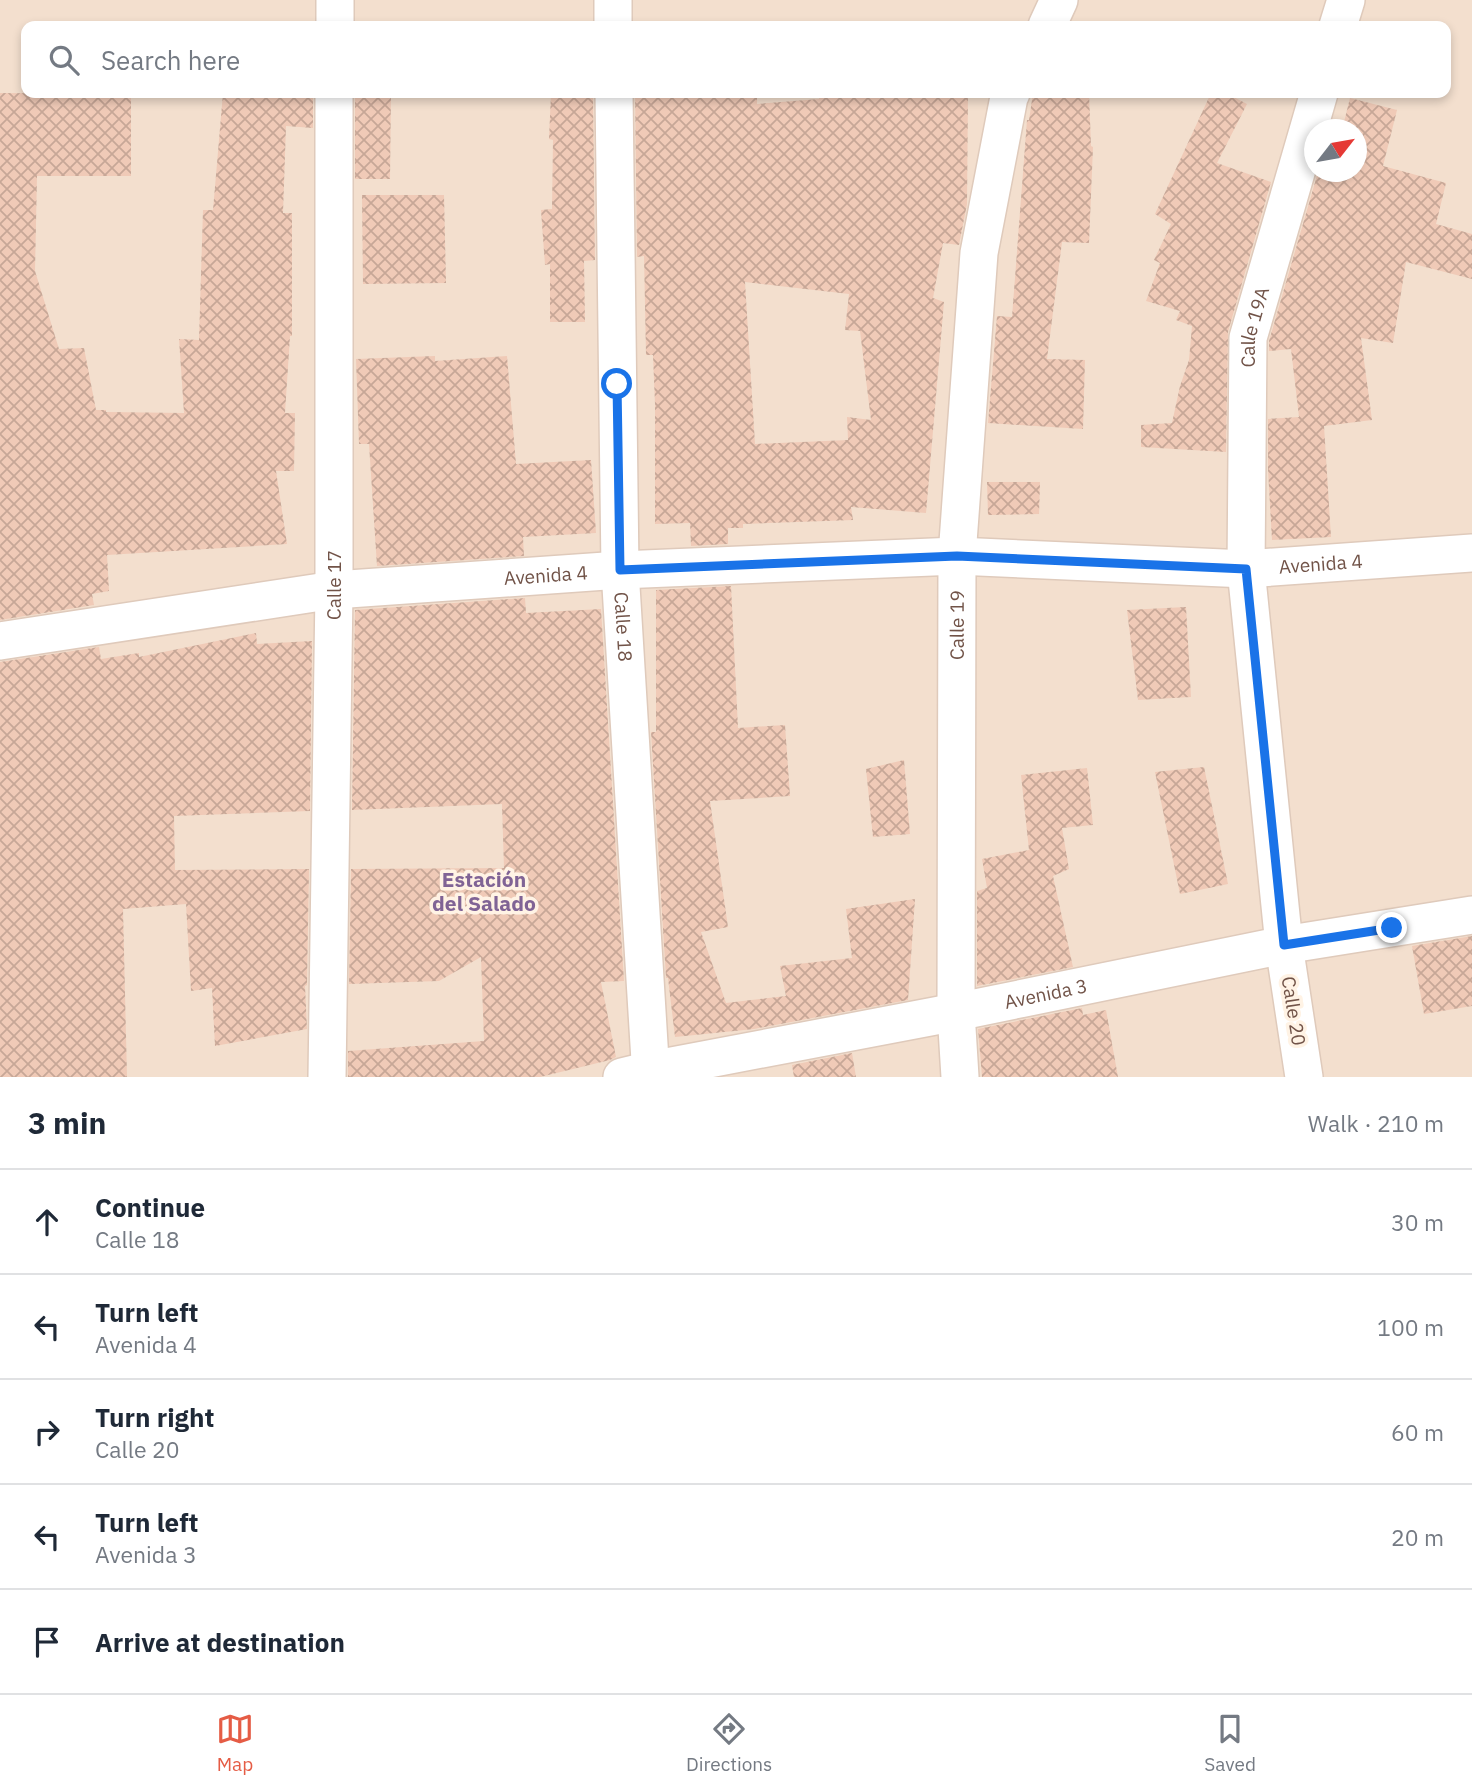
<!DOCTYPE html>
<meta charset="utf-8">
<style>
:root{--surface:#fff;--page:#f2f2f3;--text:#1f2937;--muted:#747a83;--line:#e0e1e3;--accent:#e55c45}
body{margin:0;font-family:"IBM Plex Sans",sans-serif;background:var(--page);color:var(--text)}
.compass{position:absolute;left:1304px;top:119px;width:63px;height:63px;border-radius:50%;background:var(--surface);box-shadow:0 4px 10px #0003;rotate:59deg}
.stop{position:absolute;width:21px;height:21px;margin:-16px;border:5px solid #1a73e8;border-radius:50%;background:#fff}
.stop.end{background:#1a73e8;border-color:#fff;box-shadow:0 2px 7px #0008}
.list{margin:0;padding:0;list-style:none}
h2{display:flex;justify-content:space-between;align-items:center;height:91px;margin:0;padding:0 28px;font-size:30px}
h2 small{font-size:23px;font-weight:400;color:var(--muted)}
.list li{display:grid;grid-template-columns:46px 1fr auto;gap:21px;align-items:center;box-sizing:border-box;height:105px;padding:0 28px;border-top:2px solid var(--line)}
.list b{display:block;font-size:26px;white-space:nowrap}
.list p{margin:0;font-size:23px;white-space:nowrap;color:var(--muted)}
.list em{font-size:23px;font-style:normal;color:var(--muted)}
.icon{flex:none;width:38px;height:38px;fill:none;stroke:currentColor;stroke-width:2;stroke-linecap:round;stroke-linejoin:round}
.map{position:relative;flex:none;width:1472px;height:1077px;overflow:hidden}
.search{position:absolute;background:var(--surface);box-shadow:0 4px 10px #0003;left:21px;right:21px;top:21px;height:77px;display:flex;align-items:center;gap:18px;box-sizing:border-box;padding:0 24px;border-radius:14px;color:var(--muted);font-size:26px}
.sheet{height:616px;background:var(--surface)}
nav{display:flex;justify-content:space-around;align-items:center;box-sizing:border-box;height:98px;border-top:2px solid var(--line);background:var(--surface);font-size:19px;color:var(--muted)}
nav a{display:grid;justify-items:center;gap:4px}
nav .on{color:var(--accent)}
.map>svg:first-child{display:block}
.residential{fill:#f3dfce;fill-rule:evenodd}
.building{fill:url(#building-cross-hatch);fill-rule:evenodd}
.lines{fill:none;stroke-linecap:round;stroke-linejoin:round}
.street-casing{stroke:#dfcabb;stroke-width:40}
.street{stroke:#fff;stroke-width:37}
.route{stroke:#1a73e8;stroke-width:9}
.labels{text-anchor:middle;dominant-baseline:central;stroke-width:7;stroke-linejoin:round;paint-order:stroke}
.street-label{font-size:19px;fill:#715348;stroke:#fff3e5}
.neighbourhood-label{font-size:21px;font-weight:bold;fill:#806395;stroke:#fff3e5}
</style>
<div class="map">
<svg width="1472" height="1077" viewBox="0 0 1472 1077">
<defs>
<pattern id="building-cross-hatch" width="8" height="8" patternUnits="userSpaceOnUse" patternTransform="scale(1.75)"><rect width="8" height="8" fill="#f0cab7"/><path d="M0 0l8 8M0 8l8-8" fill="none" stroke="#c7a797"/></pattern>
</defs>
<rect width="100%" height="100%" fill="#fceedf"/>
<path class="residential" d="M0 0H1472V1077H0ZM26 26H1446V93H26ZM1314 130H1356V172H1314Z"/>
<g class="building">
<polygon points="0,93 131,94 131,176 37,176 35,271 59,349 84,348 96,410 106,410 106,412 184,413 179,339 199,340 203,210 213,210 223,93 313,93 313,128 286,126 283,213 292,213 292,336 290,336 285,413 295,413 294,471 276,471 287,544 107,555 109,591 92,594 94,605 0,620"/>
<polygon points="355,93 391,93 390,179 355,179"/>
<polygon points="551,93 593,93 595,260 584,261 585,322 550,322 550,264 545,265 541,210 552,209 553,140 549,139"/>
<path d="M635 93H757V104L819 99V93H968L967 204 959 245 943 243 933 298 944 302 926 513 851 507 853 520 743 524V528H728V544L691 546 690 523 655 524V404L653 355H646L644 256 637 257ZM745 282 849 294 845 330 860 331 871 420 847 417 848 440 755 444Z"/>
<polygon points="1033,93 1089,93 1091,146 1093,147 1089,243 1062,242 1047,359 1085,360 1083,429 988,423 997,316 1012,317 1027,120 1029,120"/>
<polygon points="1211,93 1226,93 1247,104 1217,163 1271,182 1228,332 1226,452 1141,447 1141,425 1172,423 1180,386 1189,360 1192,326 1176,320 1180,311 1146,301 1160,263 1154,260 1171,224 1155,214"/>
<polygon points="1350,98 1397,110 1383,166 1446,183 1436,224 1472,234 1472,279 1406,262 1393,343 1361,338 1372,420 1324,426 1331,537 1272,540 1268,470 1268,419 1299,417 1291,349 1269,351 1269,341 1318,172 1356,172 1356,130 1342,130"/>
<polygon points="362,195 444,195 446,283 363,284"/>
<polygon points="435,356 435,361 507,356 516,464 591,460 596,533 523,537 524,556 377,566 369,444 359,444 356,359"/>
<polygon points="987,482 1040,482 1039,514 988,515"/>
<polygon points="731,586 738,728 785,725 790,796 710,801 728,927 701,932 726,1003 786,996 780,966 852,958 846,909 915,899 908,1000 754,1029 675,1037 668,978 666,978 651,732 656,732 656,590"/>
<polygon points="525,598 526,613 601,609 624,981 601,982 616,1057 610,1060 540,1077 348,1077 348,1051 484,1041 481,957 439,981 349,984 351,869 504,868 502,804 352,810 355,610"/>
<polygon points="1186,607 1191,697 1138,700 1127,610"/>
<polygon points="256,633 257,644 312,641 310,811 174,816 175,870 309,869 307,985 305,986 307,1029 215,1046 212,988 191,991 186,904 123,909 127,1077 0,1077 0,662 99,647 101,659 139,653 139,657"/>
<polygon points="904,760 910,834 873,837 866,769"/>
<polygon points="1204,767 1228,884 1180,894 1155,772"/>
<polygon points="1087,768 1093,825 1062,828 1069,869 1053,876 1073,967 977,986 977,891 987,888 982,859 1029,850 1021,775"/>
<polygon points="1472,936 1472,1006 1424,1014 1412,946"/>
<polygon points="1082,1008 1083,1015 1106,1010 1118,1077 982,1077 978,1029"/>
<polygon points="852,1053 856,1077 794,1077 792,1065"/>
</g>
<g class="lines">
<g class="street-casing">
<g id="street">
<polyline points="613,0 613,26"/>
<polyline points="335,26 335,0"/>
<polyline points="1047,26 1059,0"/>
<polyline points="1338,26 1346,0"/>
<path id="s1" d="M614 93 620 570 651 1077"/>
<path id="s2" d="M0 641 334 590 620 570 957 556 1246 569 1472 553"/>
<path id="s3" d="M327 1077 334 590V93"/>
<path id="s4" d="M622 1077 651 1070 956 1012 1284 945 1472 915"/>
<path id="s5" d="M960 1077 956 1012 957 556 979 253 1009 97 1011 93"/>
<path id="s6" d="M1304 1077 1284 945 1246 569 1248 338 1319 93"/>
</g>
</g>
<use href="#street" class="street"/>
</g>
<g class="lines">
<polyline class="route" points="617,384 620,570 957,556 1246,569 1284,945 1392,928"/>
</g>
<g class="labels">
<g class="street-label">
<text stroke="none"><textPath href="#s6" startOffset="754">Calle 19A</textPath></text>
<text stroke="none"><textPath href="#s2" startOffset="1326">Avenida 4</textPath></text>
<text stroke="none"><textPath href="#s2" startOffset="550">Avenida 4</textPath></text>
<text stroke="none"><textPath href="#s3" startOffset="492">Calle 17</textPath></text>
<text stroke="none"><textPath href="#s5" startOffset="452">Calle 19</textPath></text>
<text stroke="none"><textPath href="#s1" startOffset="534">Calle 18</textPath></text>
<text stroke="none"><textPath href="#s4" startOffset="432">Avenida 3</textPath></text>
<text transform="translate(1294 1011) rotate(81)">Calle 20</text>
</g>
<g class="neighbourhood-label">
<text x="484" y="879">Estación<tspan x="484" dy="24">del Salado</tspan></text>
</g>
</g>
</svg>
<svg class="compass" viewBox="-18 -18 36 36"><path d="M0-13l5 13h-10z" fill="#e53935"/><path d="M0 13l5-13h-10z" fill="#747a83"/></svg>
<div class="stop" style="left:617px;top:384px"></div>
<div class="stop end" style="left:1392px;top:928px"></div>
<div class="search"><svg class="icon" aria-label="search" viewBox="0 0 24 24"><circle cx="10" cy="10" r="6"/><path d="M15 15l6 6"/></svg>Search here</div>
</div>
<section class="sheet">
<h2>3 min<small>Walk · 210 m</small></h2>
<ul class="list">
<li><svg class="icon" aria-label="ahead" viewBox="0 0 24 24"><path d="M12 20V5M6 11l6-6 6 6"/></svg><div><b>Continue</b><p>Calle 18</p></div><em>30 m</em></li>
<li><svg class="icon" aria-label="left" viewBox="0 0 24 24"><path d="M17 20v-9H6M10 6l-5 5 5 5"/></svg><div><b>Turn left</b><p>Avenida 4</p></div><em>100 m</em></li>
<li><svg class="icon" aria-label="right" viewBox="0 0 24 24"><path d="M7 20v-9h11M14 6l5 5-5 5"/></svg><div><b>Turn right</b><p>Calle 20</p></div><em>60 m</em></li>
<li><svg class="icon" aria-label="left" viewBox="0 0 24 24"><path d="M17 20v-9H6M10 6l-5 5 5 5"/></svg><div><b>Turn left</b><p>Avenida 3</p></div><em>20 m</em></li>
<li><svg class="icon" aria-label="arrive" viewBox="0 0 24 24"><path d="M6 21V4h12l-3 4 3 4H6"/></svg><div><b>Arrive at destination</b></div></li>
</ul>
</section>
<nav>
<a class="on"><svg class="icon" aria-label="map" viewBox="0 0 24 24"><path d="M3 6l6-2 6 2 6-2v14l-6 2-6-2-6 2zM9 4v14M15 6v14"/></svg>Map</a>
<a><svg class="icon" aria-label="directions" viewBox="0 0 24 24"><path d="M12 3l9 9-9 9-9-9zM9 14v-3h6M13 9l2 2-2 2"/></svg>Directions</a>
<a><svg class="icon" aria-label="saved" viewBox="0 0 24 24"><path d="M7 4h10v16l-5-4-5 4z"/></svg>Saved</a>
</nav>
